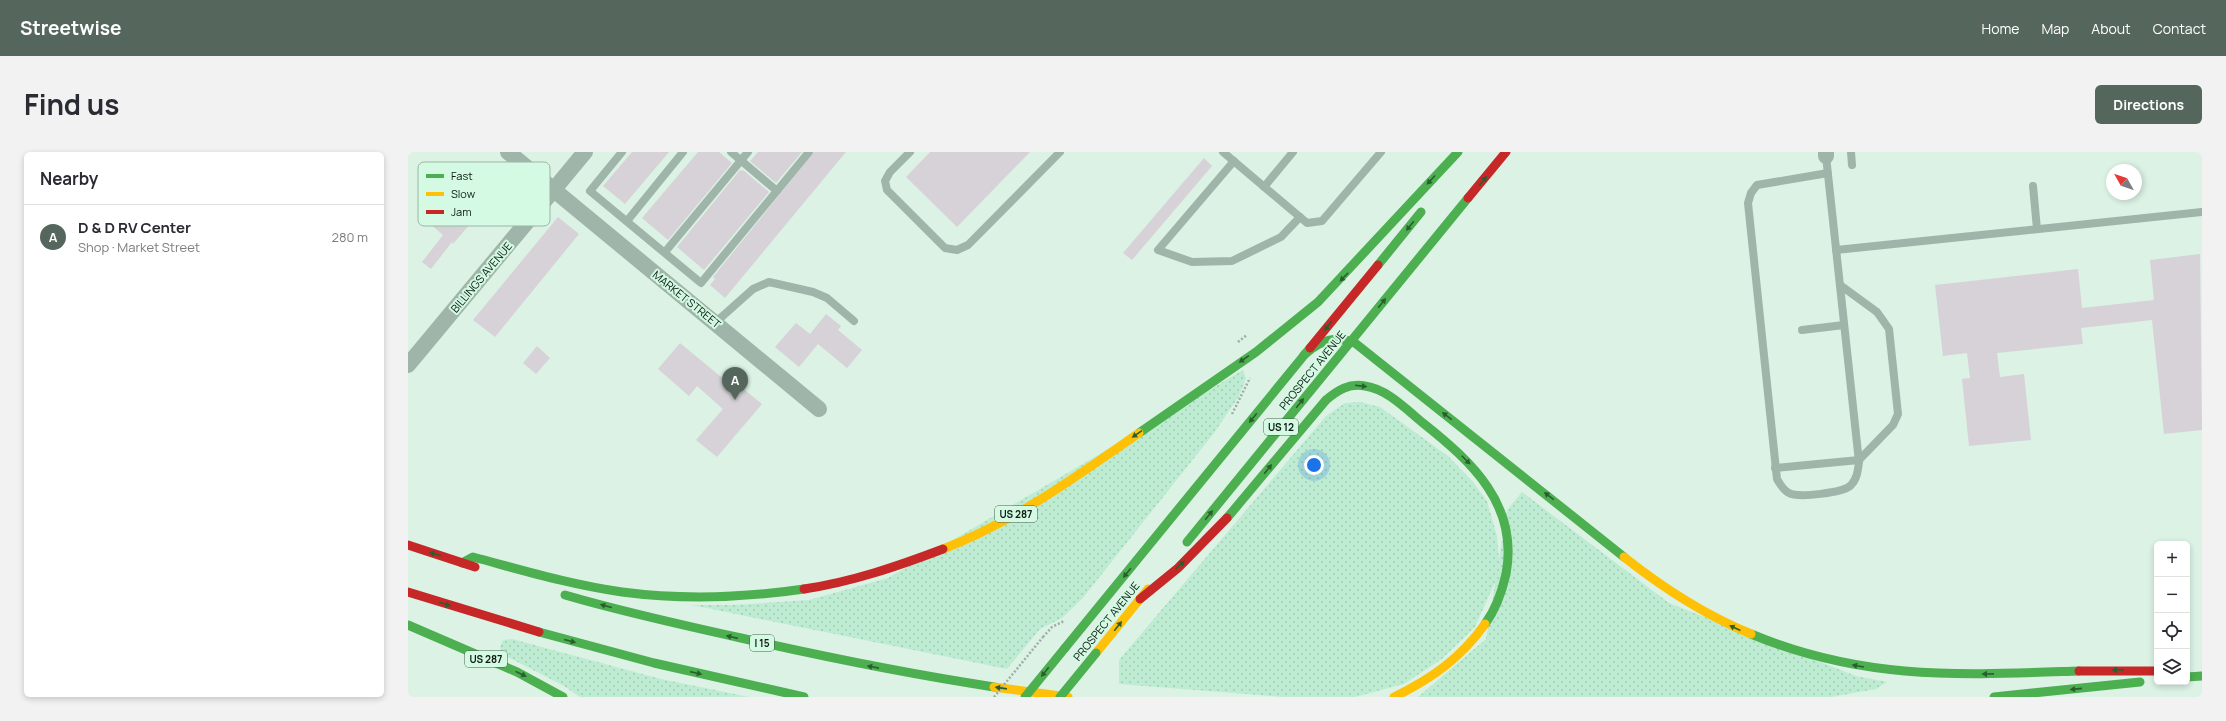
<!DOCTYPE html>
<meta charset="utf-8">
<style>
:root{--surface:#fff;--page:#f2f2f3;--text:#2b2b33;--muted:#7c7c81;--line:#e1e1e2;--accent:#55665c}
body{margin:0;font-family:Manrope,sans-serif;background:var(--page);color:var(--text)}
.controls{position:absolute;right:12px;bottom:12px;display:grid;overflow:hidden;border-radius:6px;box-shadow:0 2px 6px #0003}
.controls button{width:36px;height:36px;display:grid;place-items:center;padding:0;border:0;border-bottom:1px solid var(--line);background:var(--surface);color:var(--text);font:20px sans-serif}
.compass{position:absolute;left:1698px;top:12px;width:36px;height:36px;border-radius:50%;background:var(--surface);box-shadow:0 2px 6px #0003;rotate:310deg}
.you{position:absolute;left:906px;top:313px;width:14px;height:14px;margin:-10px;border:3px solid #fff;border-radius:50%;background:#1a73e8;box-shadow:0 0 0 6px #1a73e833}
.badge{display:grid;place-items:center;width:26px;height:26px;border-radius:50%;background:var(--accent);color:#fff;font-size:13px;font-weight:700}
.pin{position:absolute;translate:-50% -33px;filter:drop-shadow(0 1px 2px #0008)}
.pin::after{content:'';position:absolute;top:21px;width:14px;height:12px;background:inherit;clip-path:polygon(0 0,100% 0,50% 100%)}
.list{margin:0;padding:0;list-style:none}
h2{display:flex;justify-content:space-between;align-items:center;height:52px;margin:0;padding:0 16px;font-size:17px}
h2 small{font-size:13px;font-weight:400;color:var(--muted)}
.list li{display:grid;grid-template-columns:26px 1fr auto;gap:12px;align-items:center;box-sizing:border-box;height:64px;padding:0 16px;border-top:1px solid var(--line)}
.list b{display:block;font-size:15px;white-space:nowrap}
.list p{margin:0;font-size:13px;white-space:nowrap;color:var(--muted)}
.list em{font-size:13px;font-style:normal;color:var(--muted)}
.icon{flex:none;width:22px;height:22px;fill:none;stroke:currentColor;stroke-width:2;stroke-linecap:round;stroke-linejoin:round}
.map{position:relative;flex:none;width:1794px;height:545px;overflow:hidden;border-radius:6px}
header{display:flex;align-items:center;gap:24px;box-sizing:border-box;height:56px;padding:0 20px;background:var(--accent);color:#fff}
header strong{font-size:19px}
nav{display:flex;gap:22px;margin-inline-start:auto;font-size:14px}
.intro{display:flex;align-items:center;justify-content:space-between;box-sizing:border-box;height:96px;padding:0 24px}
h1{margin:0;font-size:28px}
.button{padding:10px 18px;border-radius:6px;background:var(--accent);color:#fff;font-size:14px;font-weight:700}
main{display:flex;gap:24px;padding:0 24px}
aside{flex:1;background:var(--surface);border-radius:6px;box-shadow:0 2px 6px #0003}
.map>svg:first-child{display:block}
.grass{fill:url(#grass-dots)}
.building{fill:#d6d2d8}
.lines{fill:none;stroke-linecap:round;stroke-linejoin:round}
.path{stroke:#9caea4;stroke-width:2.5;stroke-dasharray:2 2;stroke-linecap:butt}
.lane{stroke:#9fb5a9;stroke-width:8}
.street{stroke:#9fb5a9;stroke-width:16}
.fast{stroke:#4caf50;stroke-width:9}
.slow{stroke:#ffc107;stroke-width:9}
.jam{stroke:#c62828;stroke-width:9}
.path-bridge{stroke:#9caea4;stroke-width:2.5;stroke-dasharray:2 2;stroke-linecap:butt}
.fast-bridge{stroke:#4caf50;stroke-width:9}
.oneway{fill:#295e2e}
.labels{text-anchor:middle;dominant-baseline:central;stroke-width:4;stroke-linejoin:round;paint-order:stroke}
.shield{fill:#d4fae3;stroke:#495e51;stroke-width:1}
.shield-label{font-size:10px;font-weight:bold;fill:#0d1b13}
.street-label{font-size:11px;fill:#0d1b13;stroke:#d4fae3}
.key{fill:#d4fae3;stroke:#98b7a5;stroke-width:1}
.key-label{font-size:11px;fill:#0d1b13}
</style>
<header>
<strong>Streetwise</strong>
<nav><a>Home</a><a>Map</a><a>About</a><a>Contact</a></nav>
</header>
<div class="intro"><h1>Find us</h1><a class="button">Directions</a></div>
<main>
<aside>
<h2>Nearby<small></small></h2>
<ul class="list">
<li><span class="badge">A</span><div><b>D &amp; D RV Center</b><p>Shop · Market Street</p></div><em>280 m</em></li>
</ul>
</aside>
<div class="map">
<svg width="1794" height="545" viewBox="0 0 1794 545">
<defs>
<pattern id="grass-dots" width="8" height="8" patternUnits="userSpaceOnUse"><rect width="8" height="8" fill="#beecd2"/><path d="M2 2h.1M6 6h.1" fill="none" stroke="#a2cab3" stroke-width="1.8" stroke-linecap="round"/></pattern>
</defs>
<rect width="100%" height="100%" fill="#dcf2e5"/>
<g class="grass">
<polygon points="835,218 838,226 831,244 806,281 674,447 654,466 632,477 599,517 284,453 324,453 401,448 480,426"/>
<polygon points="952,250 972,255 1040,304 1065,330 1079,349 1089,384 1092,419 1067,475 1034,507 996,532 947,545 876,545 711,532 711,508 918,264 937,251"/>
<polygon points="1114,340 1261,451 1448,524 1479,530 1468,537 1423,545 1010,545 1078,487 1099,358"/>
<polygon points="104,487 253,527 341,545 172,545 156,534 94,502 92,495 95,488"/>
</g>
<g class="building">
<polygon points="224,0 261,0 217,52 195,34"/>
<polygon points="290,0 311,0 324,11 260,88 234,66"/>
<polygon points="350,0 394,0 368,31 342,9"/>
<polygon points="406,0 438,0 317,146 302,133 307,127 305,125"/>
<polygon points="522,0 622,0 549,75 498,25"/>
<polygon points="796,6 804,14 724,108 715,101"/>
<polygon points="332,18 334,19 335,18 361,40 296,118 269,95"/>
<polygon points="48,25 79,52 45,92 44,90 23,117 14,110 35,83 14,65"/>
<polygon points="150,65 171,82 87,185 65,168"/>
<polygon points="1792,102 1794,278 1756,282 1744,168 1673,176 1675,192 1589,201 1592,225 1616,222 1623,288 1561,294 1554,227 1562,226 1559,201 1535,204 1527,133 1670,117 1674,156 1746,148 1742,108"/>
<polygon points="418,162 433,174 430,178 454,198 439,216 410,192 391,215 367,195 388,171 402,182"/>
<polygon points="272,191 330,239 333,235 354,252 309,305 288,288 315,257 289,234 281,244 250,217"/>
<polygon points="129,194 142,206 128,222 115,211"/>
</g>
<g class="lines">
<g class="path">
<polyline points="830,190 839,183"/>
<polyline points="824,262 842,226"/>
<polyline points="635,485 644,475 656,469"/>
</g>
<g class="lane">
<polyline points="214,0 182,39 293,131 401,0"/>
<polyline points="323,0 369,39"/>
<polyline points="502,0 482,20 477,29 479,38 537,96 549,98 560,93 652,0"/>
<polyline points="815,0 899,71 914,69 973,0"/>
<polyline points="1443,0 1444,13"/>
<path d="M1418 4 1451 310C1450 318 1449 327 1443 333 1436 341 1390 346 1381 341 1375 338 1372 332 1369 327L1340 51 1343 41 1349 33 1420 21"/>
<polyline points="826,9 750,98 784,110 824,109 873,85 892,65"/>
<polyline points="1625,34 1629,77"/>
<polyline points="856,35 885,0"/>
<polyline points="219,69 275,0"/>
<polyline points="1428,98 1794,60"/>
<polyline points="257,100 340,0"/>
<polyline points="308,170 345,137 361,130 405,140 419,146 446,169"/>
<polyline points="1394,178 1436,173"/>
<polyline points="1367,316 1451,308 1485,273 1490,262 1481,177 1469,160 1432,133"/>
</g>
<g class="street">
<polyline points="100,0 411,257"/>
<polyline points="1418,0 1418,4"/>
<polyline points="0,213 177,0"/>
</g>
<g class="fast">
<polyline points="970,113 1013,60"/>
<path d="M896 203C911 189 928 183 947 191L1216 405"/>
<polyline points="731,281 848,200 910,150 1050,0"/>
<path d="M819 366 918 248C930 238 941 231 957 234 979 237 998 257 1015 271 1064 310 1111 353 1098 422 1094 440 1088 457 1077 472"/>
<polyline points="779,390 1060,46"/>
<path d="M54 411 65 405C114 418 163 433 214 440 275 448 335 446 396 437"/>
<path d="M157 443C215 460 274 473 333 486 417 505 501 522 586 535"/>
<polyline points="0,473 109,520 155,545"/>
<polyline points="131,480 246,511 396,545"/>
<path d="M1343 482C1456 529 1552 523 1671 519"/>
<polyline points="657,496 902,196"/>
<polyline points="1779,525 1794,524"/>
<polyline points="1586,545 1732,530"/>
</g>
<g class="slow">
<path d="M535 397C606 370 669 324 731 281"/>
<path d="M1216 405C1255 436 1297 463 1343 482"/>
<polyline points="688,501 740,437"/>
<polyline points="586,535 660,545"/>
<path d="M986 545C1023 527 1053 506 1077 472"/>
</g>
<g class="jam">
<polyline points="1060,46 1098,0"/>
<polyline points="902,196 970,113"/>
<polyline points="0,393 67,415"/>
<path d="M396 437C444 430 490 414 535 397"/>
<polyline points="0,440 131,480"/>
<polyline points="732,447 770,416 819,366"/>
<polyline points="1671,519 1749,519"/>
</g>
<polyline class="path-bridge" points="586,545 635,485"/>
<g class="fast-bridge">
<polyline points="617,545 657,496"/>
<polyline points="652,545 688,501"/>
</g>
</g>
<defs><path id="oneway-solid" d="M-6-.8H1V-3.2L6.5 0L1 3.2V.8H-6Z"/></defs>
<g class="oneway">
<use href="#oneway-solid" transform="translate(1023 28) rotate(132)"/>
<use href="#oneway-solid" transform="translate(1075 29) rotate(-51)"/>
<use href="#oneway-solid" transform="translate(1002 74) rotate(129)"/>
<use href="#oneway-solid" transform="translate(936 125) rotate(134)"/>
<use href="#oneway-solid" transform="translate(974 151) rotate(-51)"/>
<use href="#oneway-solid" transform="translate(920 174) rotate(129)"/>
<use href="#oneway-solid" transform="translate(836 207) rotate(145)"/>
<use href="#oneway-solid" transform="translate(953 234) rotate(7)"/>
<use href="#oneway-solid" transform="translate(892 251) rotate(-51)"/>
<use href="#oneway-solid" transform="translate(1039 264) rotate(-142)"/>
<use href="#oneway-solid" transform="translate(845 266) rotate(129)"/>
<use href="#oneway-solid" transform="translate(729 282) rotate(145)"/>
<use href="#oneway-solid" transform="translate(1058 308) rotate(45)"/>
<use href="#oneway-solid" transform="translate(860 317) rotate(-51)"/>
<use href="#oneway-solid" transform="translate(1141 344) rotate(-142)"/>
<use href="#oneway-solid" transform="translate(801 363) rotate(-51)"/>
<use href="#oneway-solid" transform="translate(27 402) rotate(-162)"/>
<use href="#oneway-solid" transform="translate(772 413) rotate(-42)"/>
<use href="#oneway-solid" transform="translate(719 421) rotate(129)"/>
<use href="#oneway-solid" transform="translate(37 452) rotate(17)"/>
<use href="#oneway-solid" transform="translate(198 454) rotate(-165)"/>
<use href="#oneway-solid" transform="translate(710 474) rotate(-51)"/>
<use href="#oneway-solid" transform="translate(1327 476) rotate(-155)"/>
<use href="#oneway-solid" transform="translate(324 485) rotate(-167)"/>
<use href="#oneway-solid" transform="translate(162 489) rotate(15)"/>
<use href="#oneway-solid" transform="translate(1450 514) rotate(-170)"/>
<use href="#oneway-solid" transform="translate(465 515) rotate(-169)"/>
<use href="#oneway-solid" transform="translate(1710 518) rotate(179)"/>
<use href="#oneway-solid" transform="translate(637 520) rotate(129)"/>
<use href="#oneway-solid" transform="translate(288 521) rotate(13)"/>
<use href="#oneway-solid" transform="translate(113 522) rotate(26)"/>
<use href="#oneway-solid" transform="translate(1580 522) rotate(179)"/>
<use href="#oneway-solid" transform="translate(593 536) rotate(-172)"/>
<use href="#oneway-solid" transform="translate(1668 537) rotate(174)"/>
</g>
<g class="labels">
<g class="shield">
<rect x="856" y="267" width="34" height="16" rx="3"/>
<rect x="587" y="354" width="42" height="16" rx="3"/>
<rect x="342" y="483" width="24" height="16" rx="3"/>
<rect x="57" y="499" width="42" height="16" rx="3"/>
</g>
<g class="shield-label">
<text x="873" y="275">US 12</text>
<text x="608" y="362">US 287</text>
<text x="354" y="491">I 15</text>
<text x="78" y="507">US 287</text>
</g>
<g class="street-label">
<text transform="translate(73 125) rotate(-50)">BILLINGS AVENUE</text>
<text transform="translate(279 147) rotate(39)">MARKET STREET</text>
<text transform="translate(904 218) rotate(-51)">PROSPECT AVENUE</text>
<text transform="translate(698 469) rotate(-51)">PROSPECT AVENUE</text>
</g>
</g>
<rect x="10" y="10" width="132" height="64" rx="6" class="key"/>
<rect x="18" y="22" width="18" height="4" fill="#4caf50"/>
<rect x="18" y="40" width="18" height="4" fill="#ffc107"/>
<rect x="18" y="58" width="18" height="4" fill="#c62828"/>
<g class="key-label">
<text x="43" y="28">Fast</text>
<text x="43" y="46">Slow</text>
<text x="43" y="64">Jam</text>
</g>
</svg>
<div class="controls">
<button>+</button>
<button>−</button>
<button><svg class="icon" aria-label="locate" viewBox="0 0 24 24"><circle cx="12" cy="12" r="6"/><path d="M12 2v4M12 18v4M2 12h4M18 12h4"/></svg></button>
<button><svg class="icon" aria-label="layers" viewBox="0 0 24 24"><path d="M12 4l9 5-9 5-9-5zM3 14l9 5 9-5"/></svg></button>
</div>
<svg class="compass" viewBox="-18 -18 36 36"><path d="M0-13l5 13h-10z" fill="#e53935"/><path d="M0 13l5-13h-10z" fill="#7c7c81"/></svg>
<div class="you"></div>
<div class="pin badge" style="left:327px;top:248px">A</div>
</div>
</main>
